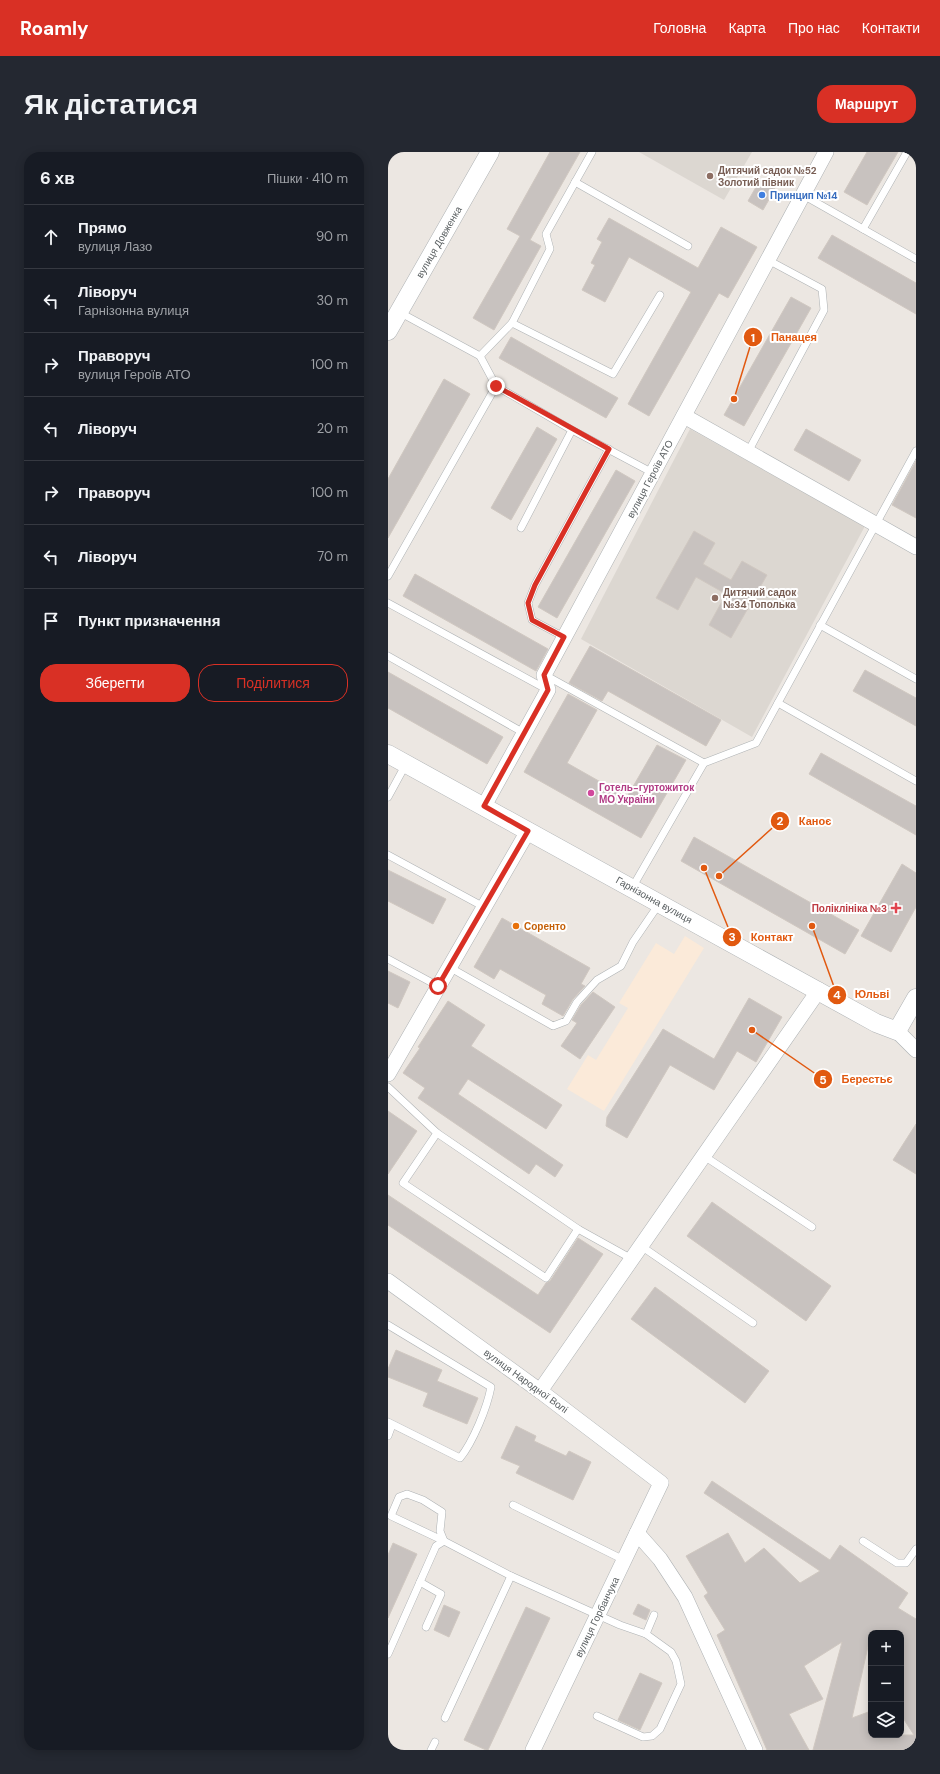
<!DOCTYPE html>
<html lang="uk">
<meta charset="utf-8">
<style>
:root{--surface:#171b24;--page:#242831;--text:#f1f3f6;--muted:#9ea1a6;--line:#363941;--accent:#d93025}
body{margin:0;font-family:"DM Sans",sans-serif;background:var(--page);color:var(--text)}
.controls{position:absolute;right:12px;bottom:12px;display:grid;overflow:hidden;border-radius:8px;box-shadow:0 2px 10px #0003}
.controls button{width:36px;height:36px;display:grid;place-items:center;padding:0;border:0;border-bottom:1px solid var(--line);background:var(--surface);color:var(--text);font:20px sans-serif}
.stop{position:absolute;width:12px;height:12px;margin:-9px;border:3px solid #d93025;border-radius:50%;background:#fff}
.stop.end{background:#d93025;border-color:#fff;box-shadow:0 1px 4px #0008}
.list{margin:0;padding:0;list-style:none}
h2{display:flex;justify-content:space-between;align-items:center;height:52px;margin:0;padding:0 16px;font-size:17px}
h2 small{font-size:13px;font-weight:400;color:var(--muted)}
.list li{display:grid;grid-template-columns:26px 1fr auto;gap:12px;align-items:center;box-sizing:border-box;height:64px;padding:0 16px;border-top:1px solid var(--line)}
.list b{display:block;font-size:15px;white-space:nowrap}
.list p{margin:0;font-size:13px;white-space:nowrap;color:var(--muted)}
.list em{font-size:13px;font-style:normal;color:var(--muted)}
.actions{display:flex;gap:8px;padding:12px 16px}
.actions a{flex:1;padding:9px 0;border:1px solid var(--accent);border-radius:16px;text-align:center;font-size:14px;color:var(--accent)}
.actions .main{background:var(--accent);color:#fff}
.icon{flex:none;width:22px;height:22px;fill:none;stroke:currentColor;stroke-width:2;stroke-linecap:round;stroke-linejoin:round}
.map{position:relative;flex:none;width:528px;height:1598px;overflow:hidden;border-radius:16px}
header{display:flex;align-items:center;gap:24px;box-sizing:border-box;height:56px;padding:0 20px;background:var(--accent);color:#fff}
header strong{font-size:19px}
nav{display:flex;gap:22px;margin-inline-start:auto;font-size:14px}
.intro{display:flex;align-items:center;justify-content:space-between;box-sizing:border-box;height:96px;padding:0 24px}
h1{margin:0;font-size:28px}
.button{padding:10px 18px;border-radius:16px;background:var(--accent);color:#fff;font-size:14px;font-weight:700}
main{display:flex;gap:24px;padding:0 24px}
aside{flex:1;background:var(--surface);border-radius:16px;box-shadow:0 2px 10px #0003}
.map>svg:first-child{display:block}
.commercial{fill:#fbead9}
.education{fill:#dcd7d1}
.building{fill:#c8c2bf;stroke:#d0c8c1;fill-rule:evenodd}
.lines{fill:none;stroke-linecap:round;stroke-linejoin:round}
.service-casing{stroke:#aeb2b4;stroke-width:8}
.minor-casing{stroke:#aeb2b4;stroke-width:16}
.tertiary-casing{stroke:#aeb2b4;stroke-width:19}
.service{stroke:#fff;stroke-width:7}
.minor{stroke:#fff;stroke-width:15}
.tertiary{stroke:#fff;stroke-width:18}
.route{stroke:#d93025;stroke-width:5}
.education-dot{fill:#8d6e63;stroke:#fff;stroke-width:1.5}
.shop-dot{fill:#3f7fe0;stroke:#fff;stroke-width:1.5}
.hotel-dot{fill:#d1479c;stroke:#fff;stroke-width:1.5}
.health-dot{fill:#e0444e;stroke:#fff;stroke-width:1.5}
.food-dot{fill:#e8710a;stroke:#fff;stroke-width:1.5}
.labels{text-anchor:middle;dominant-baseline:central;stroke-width:4;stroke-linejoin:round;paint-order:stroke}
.education-label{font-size:10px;font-weight:bold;fill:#785e54;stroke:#fff;text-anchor:start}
.shop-label{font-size:10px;font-weight:bold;fill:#366cbe;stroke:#fff;text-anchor:start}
.street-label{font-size:10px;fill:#5b6062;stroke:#fff}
.hotel-label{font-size:10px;font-weight:bold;fill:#b23c85;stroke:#fff;text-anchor:start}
.health-label{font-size:10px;font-weight:bold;fill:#be3a42;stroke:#fff;text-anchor:end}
.food-label{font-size:10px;font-weight:bold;fill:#c56008;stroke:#fff;text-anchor:start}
.leader{fill:none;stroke:#e15910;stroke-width:1.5}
.callout-dot{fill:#e15910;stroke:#fff;stroke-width:1.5}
.mark-label{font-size:12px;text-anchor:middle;font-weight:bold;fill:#fff}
.callout-label{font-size:11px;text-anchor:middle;font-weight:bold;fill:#e15910;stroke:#fff;stroke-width:4;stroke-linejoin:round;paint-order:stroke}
</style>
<header>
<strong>Roamly</strong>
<nav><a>Головна</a><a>Карта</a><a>Про нас</a><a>Контакти</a></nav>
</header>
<div class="intro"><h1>Як дістатися</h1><a class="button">Маршрут</a></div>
<main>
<aside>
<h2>6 хв<small>Пішки · 410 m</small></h2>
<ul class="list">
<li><svg class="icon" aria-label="ahead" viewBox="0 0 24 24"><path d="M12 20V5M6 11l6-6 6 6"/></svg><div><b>Прямо</b><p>вулиця Лазо</p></div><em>90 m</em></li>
<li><svg class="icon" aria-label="left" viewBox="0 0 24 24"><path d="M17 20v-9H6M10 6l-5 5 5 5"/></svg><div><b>Ліворуч</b><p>Гарнізонна вулиця</p></div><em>30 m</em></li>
<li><svg class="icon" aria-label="right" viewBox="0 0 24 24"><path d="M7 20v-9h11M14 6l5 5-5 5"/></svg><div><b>Праворуч</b><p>вулиця Героїв АТО</p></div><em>100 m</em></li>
<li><svg class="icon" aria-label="left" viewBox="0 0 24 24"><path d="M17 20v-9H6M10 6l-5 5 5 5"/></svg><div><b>Ліворуч</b></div><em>20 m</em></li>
<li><svg class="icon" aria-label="right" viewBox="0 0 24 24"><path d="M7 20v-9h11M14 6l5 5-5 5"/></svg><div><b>Праворуч</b></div><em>100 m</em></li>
<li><svg class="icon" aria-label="left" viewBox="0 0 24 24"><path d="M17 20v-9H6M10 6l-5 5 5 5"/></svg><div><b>Ліворуч</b></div><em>70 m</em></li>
<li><svg class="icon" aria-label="arrive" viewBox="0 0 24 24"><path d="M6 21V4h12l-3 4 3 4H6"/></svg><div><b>Пункт призначення</b></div></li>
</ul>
<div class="actions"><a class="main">Зберегти</a><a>Поділитися</a></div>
</aside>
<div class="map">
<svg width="528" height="1598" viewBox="0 0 528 1598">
<rect width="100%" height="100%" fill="#ece7e2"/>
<polygon class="commercial" points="297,784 316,796 216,959 179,937 200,903 208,908 240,856 231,851 268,791 286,802"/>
<g class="education">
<polygon points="251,0 364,0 336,48"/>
<polygon points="302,277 477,374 364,585 193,487"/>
</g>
<g class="building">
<polygon points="162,0 192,0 142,88 153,94 106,178 85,166 132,84 119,77"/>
<polygon points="479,0 510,0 479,53 456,40"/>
<polygon points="372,28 387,37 375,58 360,49"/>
<polygon points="221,66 310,116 333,75 369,95 340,146 331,141 261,264 240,252 303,140 241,105 217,150 194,138 207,113 203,111 214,90 209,87"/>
<polygon points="444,83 528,131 528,162 430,106"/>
<polygon points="403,145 423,156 356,274 336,263"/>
<polygon points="123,185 230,246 218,266 111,206"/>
<polygon points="56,227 82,242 0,386 0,327"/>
<polygon points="149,275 169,287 123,368 103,356"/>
<polygon points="418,277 473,308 461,329 406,298"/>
<polygon points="528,309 528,366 504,353"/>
<polygon points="228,318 247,329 169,466 150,455"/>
<polygon points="306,379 327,391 315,412 343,428 354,409 379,423 343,486 321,473 338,442 308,425 290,458 268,446"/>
<polygon points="27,422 160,497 148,519 15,444"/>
<polygon points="202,494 333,568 318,594 220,539 214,549 181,531"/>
<polygon points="477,518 528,546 528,574 465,539"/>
<polygon points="0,520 115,585 99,612 0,556"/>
<polygon points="180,542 209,558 179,611 239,645 269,593 298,608 253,686 136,620"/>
<polygon points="433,601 528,654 528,683 421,622"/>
<polygon points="306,685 471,778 457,802 293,709"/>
<polygon points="514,712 528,721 528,755 503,800 473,784"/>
<polygon points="0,718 58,747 45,772 0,749"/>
<polygon points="114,766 202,816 193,832 197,834 185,847 175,864 154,852 158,843 112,817 106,827 86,815"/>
<polygon points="0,819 22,830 10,856 0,851"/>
<polygon points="205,840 227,855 192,907 173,894 189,871 184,868 193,853"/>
<polygon points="361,846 394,865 368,910 349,899 326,938 282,913 239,986 218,974 219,965 275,877 326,907"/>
<polygon points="60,849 97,873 83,894 174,953 158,977 80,927 70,942 175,1013 167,1025 148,1012 141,1022 30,946 37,936 15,921 32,896 30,895"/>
<polygon points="0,959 29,979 0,1022"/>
<polygon points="528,972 528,1022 505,1008"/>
<polygon points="0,1043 150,1143 158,1131 162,1129 190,1086 215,1102 162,1181 0,1073"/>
<polygon points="324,1050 443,1134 418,1169 299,1084"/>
<polygon points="267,1135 381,1219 357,1251 243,1167"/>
<polygon points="8,1198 54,1218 49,1229 90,1246 79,1272 35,1254 40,1241 0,1225 0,1217"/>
<polygon points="128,1274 148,1284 146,1289 178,1304 181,1299 203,1310 185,1348 128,1321 132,1314 113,1306"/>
<path d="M324 1329 442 1408 452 1393 520 1441 510 1456 528 1467V1598H425L454 1490 416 1514 435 1547 401 1562 421 1598H379L329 1483 337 1478 316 1444 320 1441 298 1404 340 1381 357 1411 376 1396 412 1431 432 1419 316 1341ZM483 1481H513V1563L526 1583H483V1559L464 1566Z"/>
<polygon points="5,1391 29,1402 0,1466 0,1403"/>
<polygon points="250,1452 262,1458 258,1468 245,1462"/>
<polygon points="56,1453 72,1460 61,1485 46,1478"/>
<polygon points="138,1455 162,1466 100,1598 98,1598 76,1588"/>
<polygon points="252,1521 274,1531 252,1578 230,1568"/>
</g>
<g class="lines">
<g class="service-casing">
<g id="service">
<polyline points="187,30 300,94"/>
<polyline points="415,43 528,107"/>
<polyline points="475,77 519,0"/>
<polyline points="11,160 92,204 108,234 184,278 265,321"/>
<polyline points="124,171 162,97 158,82 204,0"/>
<polyline points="92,204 124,171 225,222 272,143"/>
<polyline points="360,300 436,158 434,137 380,108"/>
<polyline points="133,376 184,278"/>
<polyline points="0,424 108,234"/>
<polyline points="0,451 158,537"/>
<polyline points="432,473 528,527"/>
<polyline points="176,485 144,468 140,451 147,433 221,297"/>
<polyline points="0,504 136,581"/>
<polyline points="157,523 316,611"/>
<polyline points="390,551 528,629"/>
<polyline points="0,645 18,612"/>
<polyline points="0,703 96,755"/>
<polyline points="244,736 316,611 368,591 528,299"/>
<polyline points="0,807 50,834"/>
<polyline points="61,815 165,874 178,869 189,850 209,828 233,814 245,790 271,752"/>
<polyline points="0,935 49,981 15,1031 158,1126 190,1077 244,1107"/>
<polyline points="49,981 190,1077"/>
<polyline points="316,1004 424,1075"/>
<polyline points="253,1094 365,1171"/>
<path d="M0 1173 103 1235C99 1256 85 1290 72 1306L0 1270"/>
<polyline points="0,1284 4,1273"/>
<polygon points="19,1342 35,1348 54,1360 52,1379 56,1389 3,1364 11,1345"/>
<polyline points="125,1353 236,1408"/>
<polyline points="475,1389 509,1411 518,1411 528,1397"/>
<polyline points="32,1430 53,1442 38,1475"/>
<polyline points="258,1482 266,1463"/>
<polyline points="0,1502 48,1394 56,1389 123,1424 232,1473 258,1482 283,1500 288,1509 293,1532 272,1577 264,1584 255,1585 209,1564"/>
<polyline points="57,1566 123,1424"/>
<polyline points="43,1598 47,1590"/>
</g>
</g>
<g class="minor-casing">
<g id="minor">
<polyline points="296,264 528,395"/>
<polyline points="96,654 160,538 156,523 438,0"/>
<polyline points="509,879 528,898"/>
<polyline points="0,922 140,679"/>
<polyline points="0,1129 152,1239 273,1331 145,1598"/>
<polyline points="152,1239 431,838"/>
<polyline points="249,1381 272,1407 297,1445 367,1598"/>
</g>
</g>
<g class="tertiary-casing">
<g id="tertiary">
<polyline points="0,179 102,0"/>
<polyline points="0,602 488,871 509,879 528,846"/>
</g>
</g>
<use href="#service" class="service"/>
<use href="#minor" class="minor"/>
<use href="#tertiary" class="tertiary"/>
</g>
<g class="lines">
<polyline class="route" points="50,834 140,679 96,654 160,538 156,523 176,485 144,468 140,451 147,433 221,297 108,234"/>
</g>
<g class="education-dot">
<circle cx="322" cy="24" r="4"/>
<circle cx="327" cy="446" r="4"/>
</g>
<circle class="shop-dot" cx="374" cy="43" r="4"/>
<circle class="hotel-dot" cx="203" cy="641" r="4"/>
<path class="health-dot" d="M506 750h4v4h4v4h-4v4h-4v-4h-4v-4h4z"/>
<circle class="food-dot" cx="128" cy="774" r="4"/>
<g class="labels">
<g class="education-label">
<text x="330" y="18">Дитячий садок №52<tspan x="330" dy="12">Золотий півник</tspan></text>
<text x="335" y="440">Дитячий садок<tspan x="335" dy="12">№34 Тополька</tspan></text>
</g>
<g class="shop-label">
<text x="382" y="43">Принцип №14</text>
</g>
<g class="street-label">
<text transform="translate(51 90) rotate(-60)">вулиця Довженка</text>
<text transform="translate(262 327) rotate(-62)">вулиця Героїв АТО</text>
<text transform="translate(266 748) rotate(29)">Гарнізонна вулиця</text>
<text transform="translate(138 1229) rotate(36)">вулиця Народної Волі</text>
<text transform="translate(209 1465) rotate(-64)">вулиця Горбанчука</text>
</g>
<g class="hotel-label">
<text x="211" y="635">Готель-гуртожиток<tspan x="211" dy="12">МО України</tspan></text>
</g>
<g class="health-label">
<text x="499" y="756">Поліклініка №3</text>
</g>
<g class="food-label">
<text x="136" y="774">Соренто</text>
</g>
</g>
<path class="leader" d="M346 247L365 185M331 724L392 669M316 716L344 785M424 774L449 843M364 878L435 927"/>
<g class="callout-dot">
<circle cx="346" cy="247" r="4"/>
<circle cx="331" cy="724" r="4"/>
<circle cx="316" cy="716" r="4"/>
<circle cx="424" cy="774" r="4"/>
<circle cx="364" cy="878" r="4"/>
<circle cx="365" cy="185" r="10"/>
<circle cx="392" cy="669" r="10"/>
<circle cx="344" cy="785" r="10"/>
<circle cx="449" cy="843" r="10"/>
<circle cx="435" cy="927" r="10"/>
</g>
<g class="mark-label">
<text x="365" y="190">1</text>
<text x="392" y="673">2</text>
<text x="344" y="789">3</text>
<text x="449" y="847">4</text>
<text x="435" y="932">5</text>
</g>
<g class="callout-label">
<text x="406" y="189">Панацея</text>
<text x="427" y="673">Каноє</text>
<text x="384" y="789">Контакт</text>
<text x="484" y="846">Юльві</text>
<text x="479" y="931">Берестьє</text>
</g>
</svg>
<div class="controls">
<button>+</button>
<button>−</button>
<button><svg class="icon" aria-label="layers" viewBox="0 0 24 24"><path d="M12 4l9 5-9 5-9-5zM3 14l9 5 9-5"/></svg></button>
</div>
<div class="stop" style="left:50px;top:834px"></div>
<div class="stop end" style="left:108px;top:234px"></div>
</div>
</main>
